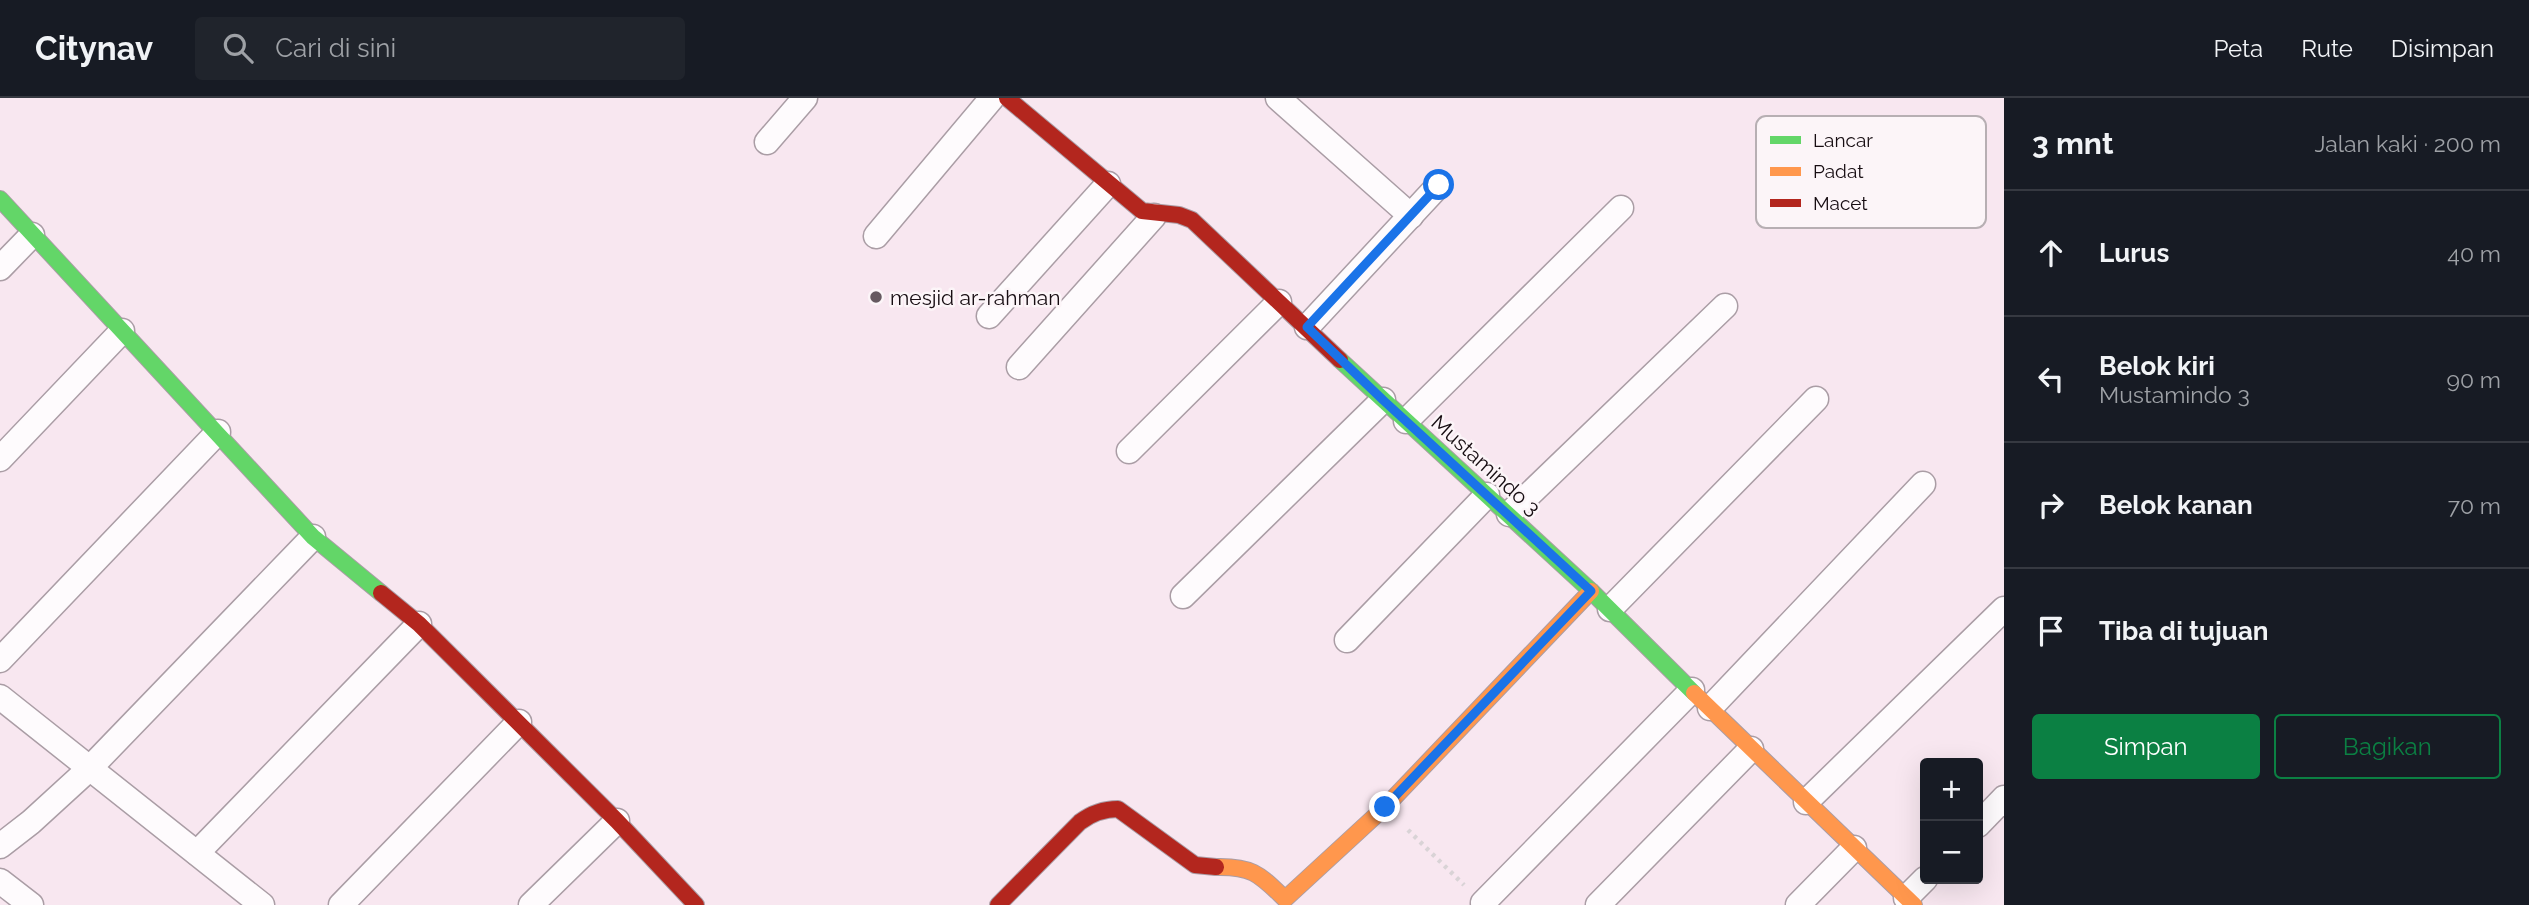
<!DOCTYPE html>
<html lang="id">
<meta charset="utf-8">
<style>
:root{--surface:#171b24;--page:#20242c;--text:#f1f3f6;--muted:#9ea1a6;--line:#363941;--accent:#0b8043}
body{margin:0;font-family:Raleway,sans-serif;background:var(--page);color:var(--text)}
.controls{position:absolute;right:21px;bottom:21px;display:grid;overflow:hidden;border-radius:7px;box-shadow:0 7px 28px #0002}
.controls button{width:63px;height:63px;display:grid;place-items:center;padding:0;border:0;border-bottom:2px solid var(--line);background:var(--surface);color:var(--text);font:35px sans-serif}
.stop{position:absolute;width:21px;height:21px;margin:-16px;border:5px solid #1a73e8;border-radius:50%;background:#fff}
.stop.end{background:#1a73e8;border-color:#fff;box-shadow:0 2px 7px #0008}
.list{margin:0;padding:0;list-style:none}
h2{display:flex;justify-content:space-between;align-items:center;height:91px;margin:0;padding:0 28px;font-size:30px}
h2 small{font-size:23px;font-weight:400;color:var(--muted)}
.list li{display:grid;grid-template-columns:46px 1fr auto;gap:21px;align-items:center;box-sizing:border-box;height:126px;padding:0 28px;border-top:2px solid var(--line)}
.list b{display:block;font-size:26px;white-space:nowrap}
.list p{margin:0;font-size:23px;white-space:nowrap;color:var(--muted)}
.list em{font-size:23px;font-style:normal;color:var(--muted)}
.actions{display:flex;gap:14px;padding:21px 28px}
.actions a{flex:1;padding:16px 0;border:2px solid var(--accent);border-radius:7px;text-align:center;font-size:24px;color:var(--accent)}
.actions .main{background:var(--accent);color:#fff}
.icon{flex:none;width:38px;height:38px;fill:none;stroke:currentColor;stroke-width:2;stroke-linecap:round;stroke-linejoin:round}
.map{position:relative;flex:none;width:2004px;height:807px;overflow:hidden}
header{display:flex;align-items:center;gap:42px;box-sizing:border-box;height:98px;padding:0 35px;background:var(--surface);border-bottom:2px solid var(--line)}
header strong{font-size:33px}
nav{display:flex;gap:38px;margin-inline-start:auto;font-size:24px}
.search{width:490px;height:63px;background:var(--page);display:flex;align-items:center;gap:18px;box-sizing:border-box;padding:0 24px;border-radius:7px;color:var(--muted);font-size:26px}
main{display:flex}
aside{flex:1;background:var(--surface)}
.map>svg:first-child{display:block}
.lines{fill:none;stroke-linecap:round;stroke-linejoin:round}
.street-casing{stroke:#aa9da5;stroke-width:27}
.fast-casing{stroke:#aa9da5;stroke-width:18}
.slow-casing{stroke:#aa9da5;stroke-width:18}
.jam-casing{stroke:#aa9da5;stroke-width:18}
.path{stroke:#d9d3d6;stroke-width:4.5;stroke-dasharray:3.5 5;stroke-linecap:butt}
.street{stroke:#fefbfd;stroke-width:24}
.fast{stroke:#63d668;stroke-width:16}
.slow{stroke:#ff974d;stroke-width:16}
.jam{stroke:#b3261e;stroke-width:16}
.route{stroke:#1a73e8;stroke-width:9}
.poi-dot{fill:#665960;stroke:#fcf5f8;stroke-width:2.5}
.labels{text-anchor:middle;dominant-baseline:central;stroke-width:5;stroke-linejoin:round;paint-order:stroke}
.poi-label{font-size:21px;fill:#170d12;stroke:#fcf5f8;text-anchor:start}
.street-label{font-size:21px;fill:#170d12;stroke:#fcf5f8}
.key{fill:#fcf5f8;stroke:#b7afb3;stroke-width:2}
.key-label{font-size:19px;fill:#170d12}
</style>
<header>
<strong>Citynav</strong>
<div class="search"><svg class="icon" aria-label="search" viewBox="0 0 24 24"><circle cx="10" cy="10" r="6"/><path d="M15 15l6 6"/></svg>Cari di sini</div>
<nav><a>Peta</a><a>Rute</a><a>Disimpan</a></nav>
</header>
<main>
<div class="map">
<svg width="2004" height="807" viewBox="0 0 2004 807">
<rect width="100%" height="100%" fill="#f8e7f0"/>
<g class="lines">
<g class="street-casing">
<g id="street">
<polyline points="1278,0 1411,118"/>
<polyline points="767,44 805,0"/>
<polyline points="876,138 992,0"/>
<polyline points="0,170 32,137"/>
<polyline points="989,218 1108,86"/>
<polyline points="1307,229 1439,87"/>
<polyline points="1019,269 1154,118"/>
<polyline points="1406,323 1621,110"/>
<polyline points="1129,353 1279,204"/>
<polyline points="0,361 122,233"/>
<polyline points="1509,416 1725,208"/>
<polyline points="1183,498 1383,302"/>
<polyline points="1610,511 1816,301"/>
<polyline points="1347,542 1487,397"/>
<polyline points="0,562 218,334"/>
<polyline points="0,599 262,807"/>
<polyline points="1710,610 1923,386"/>
<polyline points="1806,704 2004,511"/>
<polyline points="1978,727 2004,700"/>
<polyline points="0,748 31,724 89,671 313,439"/>
<polyline points="197,755 419,526"/>
<polyline points="0,783 31,807"/>
<polyline points="1906,800 1925,781"/>
<polyline points="1483,805 1692,592"/>
<polyline points="341,807 519,624"/>
<polyline points="531,807 617,723"/>
<polyline points="1598,807 1751,651"/>
<polyline points="1798,807 1854,750"/>
</g>
</g>
<g class="fast-casing">
<g id="fast">
<polyline points="0,101 313,439 381,495"/>
<polyline points="1340,262 1591,493 1694,595"/>
</g>
</g>
<g class="slow-casing">
<g id="slow">
<polyline points="1694,595 1914,807"/>
<path d="M1216 769C1253 768 1260 777 1285 801L1385 709 1591 493"/>
</g>
</g>
<g class="jam-casing">
<g id="jam">
<polyline points="1007,0 1142,113 1179,117 1192,122 1340,262"/>
<polyline points="381,495 419,526 617,723 696,807"/>
<path d="M998 807 1080 724C1092 715 1103 711 1118 711L1195 767 1216 769"/>
</g>
</g>
<polyline class="path" points="1408,732 1464,787"/>
<use href="#street" class="street"/>
<use href="#fast" class="fast"/>
<use href="#slow" class="slow"/>
<use href="#jam" class="jam"/>
</g>
<g class="lines">
<polyline class="route" points="1385,709 1591,493 1383,302 1307,229 1439,87"/>
</g>
<circle class="poi-dot" cx="876" cy="199" r="7"/>
<g class="labels">
<g class="poi-label">
<text x="890" y="199">mesjid ar-rahman</text>
</g>
<g class="street-label">
<text transform="translate(1486 367) rotate(42)">Mustamindo 3</text>
</g>
</g>
<rect x="1756" y="18" width="230" height="112" rx="10" class="key"/>
<rect x="1770" y="38" width="31" height="8" fill="#63d668"/>
<rect x="1770" y="69" width="31" height="9" fill="#ff974d"/>
<rect x="1770" y="101" width="31" height="8" fill="#b3261e"/>
<g class="key-label">
<text x="1813" y="49">Lancar</text>
<text x="1813" y="80">Padat</text>
<text x="1813" y="112">Macet</text>
</g>
</svg>
<div class="controls">
<button>+</button>
<button>−</button>
</div>
<div class="stop" style="left:1439px;top:87px"></div>
<div class="stop end" style="left:1385px;top:709px"></div>
</div>
<aside>
<h2>3 mnt<small>Jalan kaki · 200 m</small></h2>
<ul class="list">
<li><svg class="icon" aria-label="ahead" viewBox="0 0 24 24"><path d="M12 20V5M6 11l6-6 6 6"/></svg><div><b>Lurus</b></div><em>40 m</em></li>
<li><svg class="icon" aria-label="left" viewBox="0 0 24 24"><path d="M17 20v-9H6M10 6l-5 5 5 5"/></svg><div><b>Belok kiri</b><p>Mustamindo 3</p></div><em>90 m</em></li>
<li><svg class="icon" aria-label="right" viewBox="0 0 24 24"><path d="M7 20v-9h11M14 6l5 5-5 5"/></svg><div><b>Belok kanan</b></div><em>70 m</em></li>
<li><svg class="icon" aria-label="arrive" viewBox="0 0 24 24"><path d="M6 21V4h12l-3 4 3 4H6"/></svg><div><b>Tiba di tujuan</b></div></li>
</ul>
<div class="actions"><a class="main">Simpan</a><a>Bagikan</a></div>
</aside>
</main>
